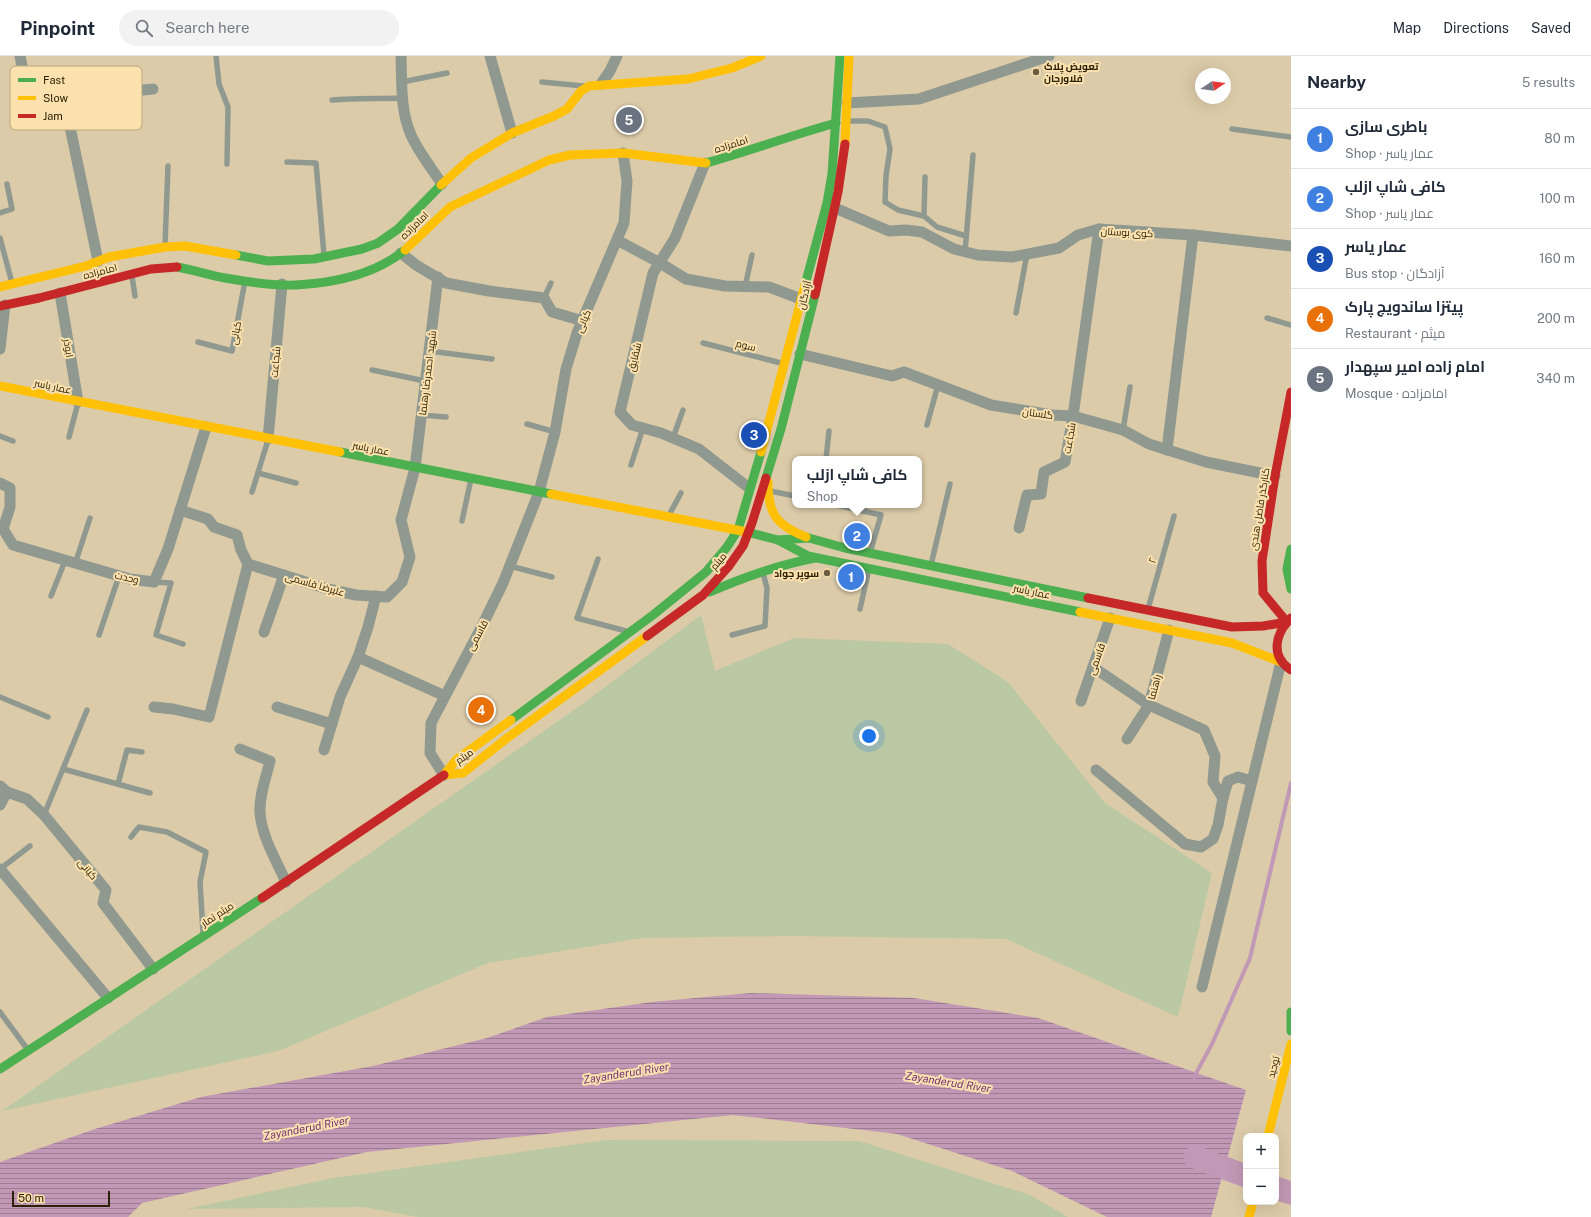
<!DOCTYPE html>
<meta charset="utf-8">
<style>
:root{--surface:#fff;--page:#f2f2f3;--text:#1f2937;--muted:#747a83;--line:#e0e1e3;--accent:#6a5c3e}
body{margin:0;font-family:"Public Sans",Cairo,sans-serif;background:var(--page);color:var(--text)}
.controls{position:absolute;right:12px;bottom:12px;display:grid;overflow:hidden;border-radius:8px;box-shadow:0 4px 16px #0002}
.controls button{width:36px;height:36px;display:grid;place-items:center;padding:0;border:0;border-bottom:1px solid var(--line);background:var(--surface);color:var(--text);font:20px sans-serif}
.compass{position:absolute;left:1195px;top:12px;width:36px;height:36px;border-radius:50%;background:var(--surface);box-shadow:0 4px 16px #0002;rotate:77deg}
.scale{position:absolute;left:12px;bottom:10px;width:98px;box-sizing:border-box;padding-left:4px;border:2px solid #2c2005;border-top:0;font-size:11px;line-height:14px;white-space:nowrap;color:#2c2005;-webkit-text-stroke:3px #fae1ae;paint-order:stroke}
.you{position:absolute;left:869px;top:680px;width:14px;height:14px;margin:-10px;border:3px solid #fff;border-radius:50%;background:#1a73e8;box-shadow:0 0 0 6px #1a73e833}
.badge{display:grid;place-items:center;width:26px;height:26px;border-radius:50%;background:var(--accent);color:#fff;font-size:13px;font-weight:700}
.pin{position:absolute;translate:-50% -50%;border:2px solid #fff;box-shadow:0 1px 4px #0006}
.popup{position:absolute;left:792px;top:400px;width:130px;height:52px;box-sizing:border-box;display:grid;place-content:center;border-radius:8px;background:var(--surface);filter:drop-shadow(0 1px 3px #0005);font-size:13px;white-space:nowrap;color:var(--muted)}
.popup b{font-size:15px;color:var(--text)}
.popup::after{content:'';position:absolute;left:50%;top:100%;margin-left:-8px;border:8px solid transparent;border-top-color:var(--surface)}
.list{margin:0;padding:0;list-style:none}
h2{display:flex;justify-content:space-between;align-items:center;height:52px;margin:0;padding:0 16px;font-size:17px}
h2 small{font-size:13px;font-weight:400;color:var(--muted)}
.list li{display:grid;grid-template-columns:26px 1fr auto;gap:12px;align-items:center;box-sizing:border-box;height:60px;padding:0 16px;border-top:1px solid var(--line)}
.list b{display:block;font-size:15px;white-space:nowrap}
.list p{margin:0;font-size:13px;white-space:nowrap;color:var(--muted)}
.list em{font-size:13px;font-style:normal;color:var(--muted)}
.icon{flex:none;width:22px;height:22px;fill:none;stroke:currentColor;stroke-width:2;stroke-linecap:round;stroke-linejoin:round}
.map{position:relative;flex:none;width:1291px;height:1161px;overflow:hidden}
header{display:flex;align-items:center;gap:24px;box-sizing:border-box;height:56px;padding:0 20px;background:var(--surface);border-bottom:1px solid var(--line)}
header strong{font-size:19px}
nav{display:flex;gap:22px;margin-inline-start:auto;font-size:14px}
.search{width:280px;height:36px;background:var(--page);display:flex;align-items:center;gap:10px;box-sizing:border-box;padding:0 14px;border-radius:22px;color:var(--muted);font-size:15px}
main{display:flex}
aside{flex:1;background:var(--surface)}
.map>svg:first-child{display:block}
.green{fill:#bac9a3}
.water{fill:url(#water-rules)}
.lines{fill:none;stroke-linecap:round;stroke-linejoin:round}
.stream{stroke:#c198b5;stroke-width:4}
.river{stroke:#c198b5;stroke-width:23}
.lane{stroke:#90998f;stroke-width:5.5}
.street{stroke:#90998f;stroke-width:11}
.fast{stroke:#4caf50;stroke-width:9}
.slow{stroke:#ffc107;stroke-width:9}
.jam{stroke:#c62828;stroke-width:9}
.poi-dot{fill:#6a5c3e;stroke:#fae1ae;stroke-width:1.5}
.labels{text-anchor:middle;dominant-baseline:central;stroke-width:4;stroke-linejoin:round;paint-order:stroke}
.poi-label{font-size:10px;font-weight:bold;fill:#2c2005;stroke:#fae1ae;text-anchor:start}
.street-label{font-size:10px;fill:#2c2005;stroke:#fae1ae}
.water-label{font-size:11px;font-style:italic;fill:#743479;stroke:#fae1ae}
.key{fill:#fae1ae;stroke:#bca77b;stroke-width:1}
.key-label{font-size:11px;fill:#2c2005}
</style>
<header>
<strong>Pinpoint</strong>
<div class="search"><svg class="icon" aria-label="search" viewBox="0 0 24 24"><circle cx="10" cy="10" r="6"/><path d="M15 15l6 6"/></svg>Search here</div>
<nav><a>Map</a><a>Directions</a><a>Saved</a></nav>
</header>
<main>
<div class="map">
<svg width="1291" height="1161" viewBox="0 0 1291 1161">
<defs>
<pattern id="water-rules" width="6" height="5" patternUnits="userSpaceOnUse"><rect width="6" height="5" fill="#c198b5"/><path d="M0 2.5h6" fill="none" stroke="#9d7c91"/></pattern>
</defs>
<rect width="100%" height="100%" fill="#dccba9"/>
<g class="green">
<polygon points="701,559 715,615 794,582 948,588 1008,626 1105,747 1212,817 1178,961 1006,883 790,880 642,882 488,907 278,995 2,1055 581,649"/>
<polygon points="607,1084 859,1085 1030,1139 1068,1161 418,1161 363,1151 187,1153 333,1122"/>
</g>
<polygon class="water" points="750,937 914,942 1038,962 1246,1034 1211,1161 1107,1161 1012,1115 897,1078 733,1059 367,1096 142,1147 128,1161 0,1161 0,1106 95,1073 201,1041 373,1010 487,982 547,961 652,946"/>
<g class="lines">
<polyline class="stream" points="1194,1021 1212,988 1250,902 1291,727"/>
<g class="river">
<polyline points="1195,1101 1246,1120"/>
<polyline points="1276,1132 1291,1137"/>
</g>
<g class="lane">
<polyline points="216,0 219,28 228,51 227,108"/>
<polyline points="402,26 447,17"/>
<polyline points="542,26 583,30"/>
<path d="M332 44C355 42 378 43 402 42"/>
<polyline points="847,65 868,65 885,71 890,93 886,120 885,146 898,154 924,160 937,171 966,180"/>
<polyline points="1232,73 1291,81"/>
<polyline points="287,106 316,107 324,199"/>
<polyline points="0,157 12,153 7,128"/>
<polyline points="924,160 925,121"/>
<polyline points="0,182 12,227"/>
<polyline points="165,189 168,110"/>
<polyline points="965,196 973,99"/>
<polyline points="132,220 135,240"/>
<polyline points="745,231 752,199"/>
<polyline points="544,242 551,227"/>
<polyline points="1016,257 1027,198"/>
<polyline points="1267,262 1291,269"/>
<polyline points="198,286 232,295 245,225"/>
<polyline points="703,287 781,307"/>
<polyline points="429,295 492,303"/>
<polyline points="372,314 425,325"/>
<polyline points="421,359 446,361"/>
<polyline points="527,368 555,376"/>
<polyline points="927,369 938,329"/>
<polyline points="1123,374 1130,331"/>
<polyline points="0,380 13,385"/>
<polyline points="69,381 78,347"/>
<polyline points="673,382 683,354"/>
<polyline points="826,403 829,375"/>
<polyline points="631,409 643,372"/>
<polyline points="258,417 296,427"/>
<polyline points="770,435 795,440"/>
<polyline points="252,436 268,384"/>
<polyline points="836,449 881,459 870,497"/>
<polyline points="863,455 866,449"/>
<polyline points="669,459 681,437"/>
<polyline points="462,465 471,423"/>
<polyline points="598,503 577,562 626,575"/>
<polyline points="75,508 90,462"/>
<polyline points="931,509 950,428"/>
<polyline points="510,510 552,521"/>
<polyline points="154,526 171,527 156,579 183,588"/>
<polyline points="51,540 65,505"/>
<polyline points="860,553 869,513"/>
<polyline points="1148,553 1174,460"/>
<polyline points="99,579 119,520"/>
<polyline points="732,579 765,570 767,532 763,517"/>
<polyline points="0,641 48,661"/>
<polyline points="63,713 150,737"/>
<polyline points="118,728 127,694 142,696"/>
<polyline points="44,759 87,654"/>
<polyline points="131,781 139,771 167,776 206,796 200,826 203,877"/>
<polyline points="0,813 30,790"/>
<polyline points="0,956 28,994"/>
</g>
<g class="street">
<polyline points="20,0 30,49 64,42 153,33"/>
<path d="M401 0C402 26 400 54 411 79 418 95 432 113 442 128"/>
<polyline points="490,0 512,77"/>
<polyline points="601,28 610,15 617,0"/>
<polyline points="64,42 98,205"/>
<polyline points="847,47 919,43 1049,0"/>
<polyline points="705,107 675,182 653,217 620,356 632,369 661,377 699,393 749,432"/>
<polyline points="835,152 889,175 906,174 922,176 954,193 978,199 1012,201 1059,192 1078,179 1099,173 1193,179 1291,190"/>
<polyline points="617,184 660,207 686,223 725,230 769,231 801,243"/>
<polyline points="401,197 416,209 446,227 489,235 544,242 552,256 583,265"/>
<polyline points="60,237 78,346"/>
<polyline points="0,293 5,249"/>
<polyline points="800,298 892,320 904,316 991,349 1052,359 1073,360 1123,374 1149,388 1206,406 1275,420"/>
<polyline points="268,383 282,228"/>
<polyline points="1167,394 1193,179"/>
<polyline points="0,427 10,432 10,451 3,473 13,489 130,523 154,526 168,493 206,371"/>
<polyline points="180,454 208,463 214,471 237,479 241,494 248,508 328,533 356,539 387,541 402,526 410,501 401,464 415,412 438,221"/>
<polyline points="1019,472 1027,439 1041,438 1044,416 1065,406 1073,360 1099,173"/>
<polyline points="264,576 284,519"/>
<polyline points="358,601 445,640"/>
<polyline points="1093,611 1149,649 1204,674 1215,700 1213,726 1223,742"/>
<polyline points="1081,645 1110,562"/>
<polyline points="154,651 173,653 209,661 248,508"/>
<polyline points="277,651 332,668"/>
<polyline points="1127,683 1149,649 1169,574"/>
<path d="M240 693 270 705C266 722 259 739 260 757 262 781 276 804 286 826"/>
<polyline points="324,694 340,641 358,601 368,571 376,540"/>
<polyline points="1096,714 1185,788 1201,791 1213,783 1218,769 1223,742 1228,725 1238,721 1252,725"/>
<polyline points="444,719 430,697 431,667 483,568 503,527 539,436 555,376 566,313 577,277 624,167 627,125 623,97"/>
<polyline points="0,730 7,736 27,743 44,759 106,834 103,847 153,913"/>
<polyline points="0,749 7,736"/>
<polyline points="0,813 108,942"/>
<polyline points="1202,931 1281,606"/>
</g>
<g class="fast">
<path d="M706 107C750 95 792 79 836 67"/>
<polyline points="236,199 268,205 314,203 362,193 378,187 398,173 441,129"/>
<path d="M177 211C194 214 209 219 225 222 248 226 273 230 296 229 333 227 376 218 405 194"/>
<polyline points="805,229 827,147 832,118 840,0"/>
<polyline points="340,396 551,438"/>
<polyline points="766,422 781,373 815,239"/>
<polyline points="747,476 778,484 808,500 1080,556"/>
<polyline points="778,484 809,482 845,492 1088,542"/>
<polyline points="1291,493 1287,513 1291,533"/>
<path d="M710 536C744 521 778 509 815 502"/>
<polyline points="511,664 653,559 706,516 727,491 738,474 761,396"/>
<polyline points="1291,956 1291,975"/>
<polyline points="0,1013 262,842"/>
</g>
<g class="slow">
<polyline points="845,88 849,0"/>
<polyline points="441,129 471,102 512,77 554,60 567,53 581,35 589,30 688,23 732,12 761,0"/>
<polyline points="405,194 450,151 549,104 570,99 623,97 706,107"/>
<polyline points="0,231 86,210 109,201 165,191 185,190 236,199"/>
<polyline points="0,330 340,396"/>
<polyline points="761,396 805,229"/>
<path d="M768 426C768 458 776 469 806 481"/>
<polyline points="551,438 747,476"/>
<polyline points="1080,556 1232,587 1281,606"/>
<polyline points="511,664 456,704 444,719 463,717 507,682 647,580"/>
<polyline points="1268,1080 1291,988"/>
<polyline points="1249,1161 1253,1146"/>
</g>
<g class="jam">
<polyline points="815,239 838,136 845,88"/>
<polyline points="0,250 39,242 151,213 177,211"/>
<polyline points="1088,542 1232,571 1263,570 1287,566"/>
<path d="M1291 562C1275 578 1270 600 1291 614"/>
<polyline points="1287,566 1263,537 1262,505 1275,420 1291,336"/>
<polyline points="647,580 703,539 729,510 743,490 752,467 766,422"/>
<polyline points="262,842 444,719"/>
</g>
</g>
<g class="poi-dot">
<circle cx="1036" cy="16" r="4"/>
<circle cx="827" cy="517" r="4"/>
</g>
<g class="labels">
<g class="poi-label">
<text x="1044" y="10">تعویض پلاک<tspan x="1044" dy="12">فلاورجان</tspan></text>
<text x="819" y="517" text-anchor="end">سوپر جواد</text>
</g>
<g class="street-label">
<text transform="translate(731 88) rotate(-17)">امامزاده</text>
<text transform="translate(414 169) rotate(-44)">امامزاده</text>
<text transform="translate(1127 176) rotate(3)">کوی بوستان</text>
<text transform="translate(100 215) rotate(-15)">امامزاده</text>
<text transform="translate(804 239) rotate(-76)">آزادگان</text>
<text transform="translate(583 265) rotate(-67)">کیانی</text>
<text transform="translate(235 277) rotate(-79)">کیانی</text>
<text transform="translate(746 289) rotate(15)">سوم</text>
<text transform="translate(69 292) rotate(81)">ابوذر</text>
<text transform="translate(634 301) rotate(-76)">شقایق</text>
<text transform="translate(275 306) rotate(-85)">شجاعت</text>
<text transform="translate(427 317) rotate(-83)">شهید احمدرضا رهنما</text>
<text transform="translate(53 330) rotate(12)">عمار یاسر</text>
<text transform="translate(1038 357) rotate(8)">گلستان</text>
<text transform="translate(1069 382) rotate(-80)">شجاعت</text>
<text transform="translate(371 392) rotate(11)">عمار یاسر</text>
<text transform="translate(1259 453) rotate(-81)">کنارگذر فاضل هندی</text>
<text transform="translate(1152 504) rotate(-74)">۲</text>
<text transform="translate(718 505) rotate(-50)">میثم</text>
<text transform="translate(127 521) rotate(13)">وحدت</text>
<text transform="translate(315 528) rotate(16)">علیرضا قاسمی</text>
<text transform="translate(1032 535) rotate(12)">عمار یاسر</text>
<text transform="translate(477 579) rotate(-62)">قاسمی</text>
<text transform="translate(1096 603) rotate(-71)">قاسمی</text>
<text transform="translate(1154 631) rotate(-75)">راهنما</text>
<text transform="translate(464 700) rotate(-34)">میثم</text>
<text transform="translate(88 813) rotate(50)">کیانی</text>
<text transform="translate(217 858) rotate(-33)">میثم تمار</text>
<text transform="translate(1273 1011) rotate(-75)">توحید</text>
</g>
<g class="water-label">
<text transform="translate(626 1017) rotate(-9)">Zayanderud River</text>
<text transform="translate(948 1026) rotate(9)">Zayanderud River</text>
<text transform="translate(306 1072) rotate(-11)">Zayanderud River</text>
</g>
</g>
<rect x="10" y="10" width="132" height="64" rx="6" class="key"/>
<rect x="18" y="22" width="18" height="4" fill="#4caf50"/>
<rect x="18" y="40" width="18" height="4" fill="#ffc107"/>
<rect x="18" y="58" width="18" height="4" fill="#c62828"/>
<g class="key-label">
<text x="43" y="28">Fast</text>
<text x="43" y="46">Slow</text>
<text x="43" y="64">Jam</text>
</g>
</svg>
<div class="controls">
<button>+</button>
<button>−</button>
</div>
<svg class="compass" viewBox="-18 -18 36 36"><path d="M0-13l5 13h-10z" fill="#e53935"/><path d="M0 13l5-13h-10z" fill="#747a83"/></svg>
<div class="scale">50 m</div>
<div class="you"></div>
<div class="pin badge" style="left:851px;top:521px;background:#3f7fe0">1</div>
<div class="pin badge" style="left:857px;top:480px;background:#3f7fe0">2</div>
<div class="popup"><b>کافی شاپ ازلب</b>Shop</div>
<div class="pin badge" style="left:754px;top:379px;background:#1a4fb4">3</div>
<div class="pin badge" style="left:481px;top:654px;background:#e8710a">4</div>
<div class="pin badge" style="left:629px;top:64px;background:#6b7280">5</div>
</div>
<aside>
<h2>Nearby<small>5 results</small></h2>
<ul class="list">
<li><span class="badge" style="background:#3f7fe0">1</span><div><b>باطری سازی</b><p>Shop · عمار یاسر</p></div><em>80 m</em></li>
<li><span class="badge" style="background:#3f7fe0">2</span><div><b>کافی شاپ ازلب</b><p>Shop · عمار یاسر</p></div><em>100 m</em></li>
<li><span class="badge" style="background:#1a4fb4">3</span><div><b>عمار یاسر</b><p>Bus stop · آزادگان</p></div><em>160 m</em></li>
<li><span class="badge" style="background:#e8710a">4</span><div><b>پیتزا ساندویچ پارک</b><p>Restaurant · میثم</p></div><em>200 m</em></li>
<li><span class="badge" style="background:#6b7280">5</span><div><b>امام زاده امیر سپهدار</b><p>Mosque · امامزاده</p></div><em>340 m</em></li>
</ul>
</aside>
</main>
